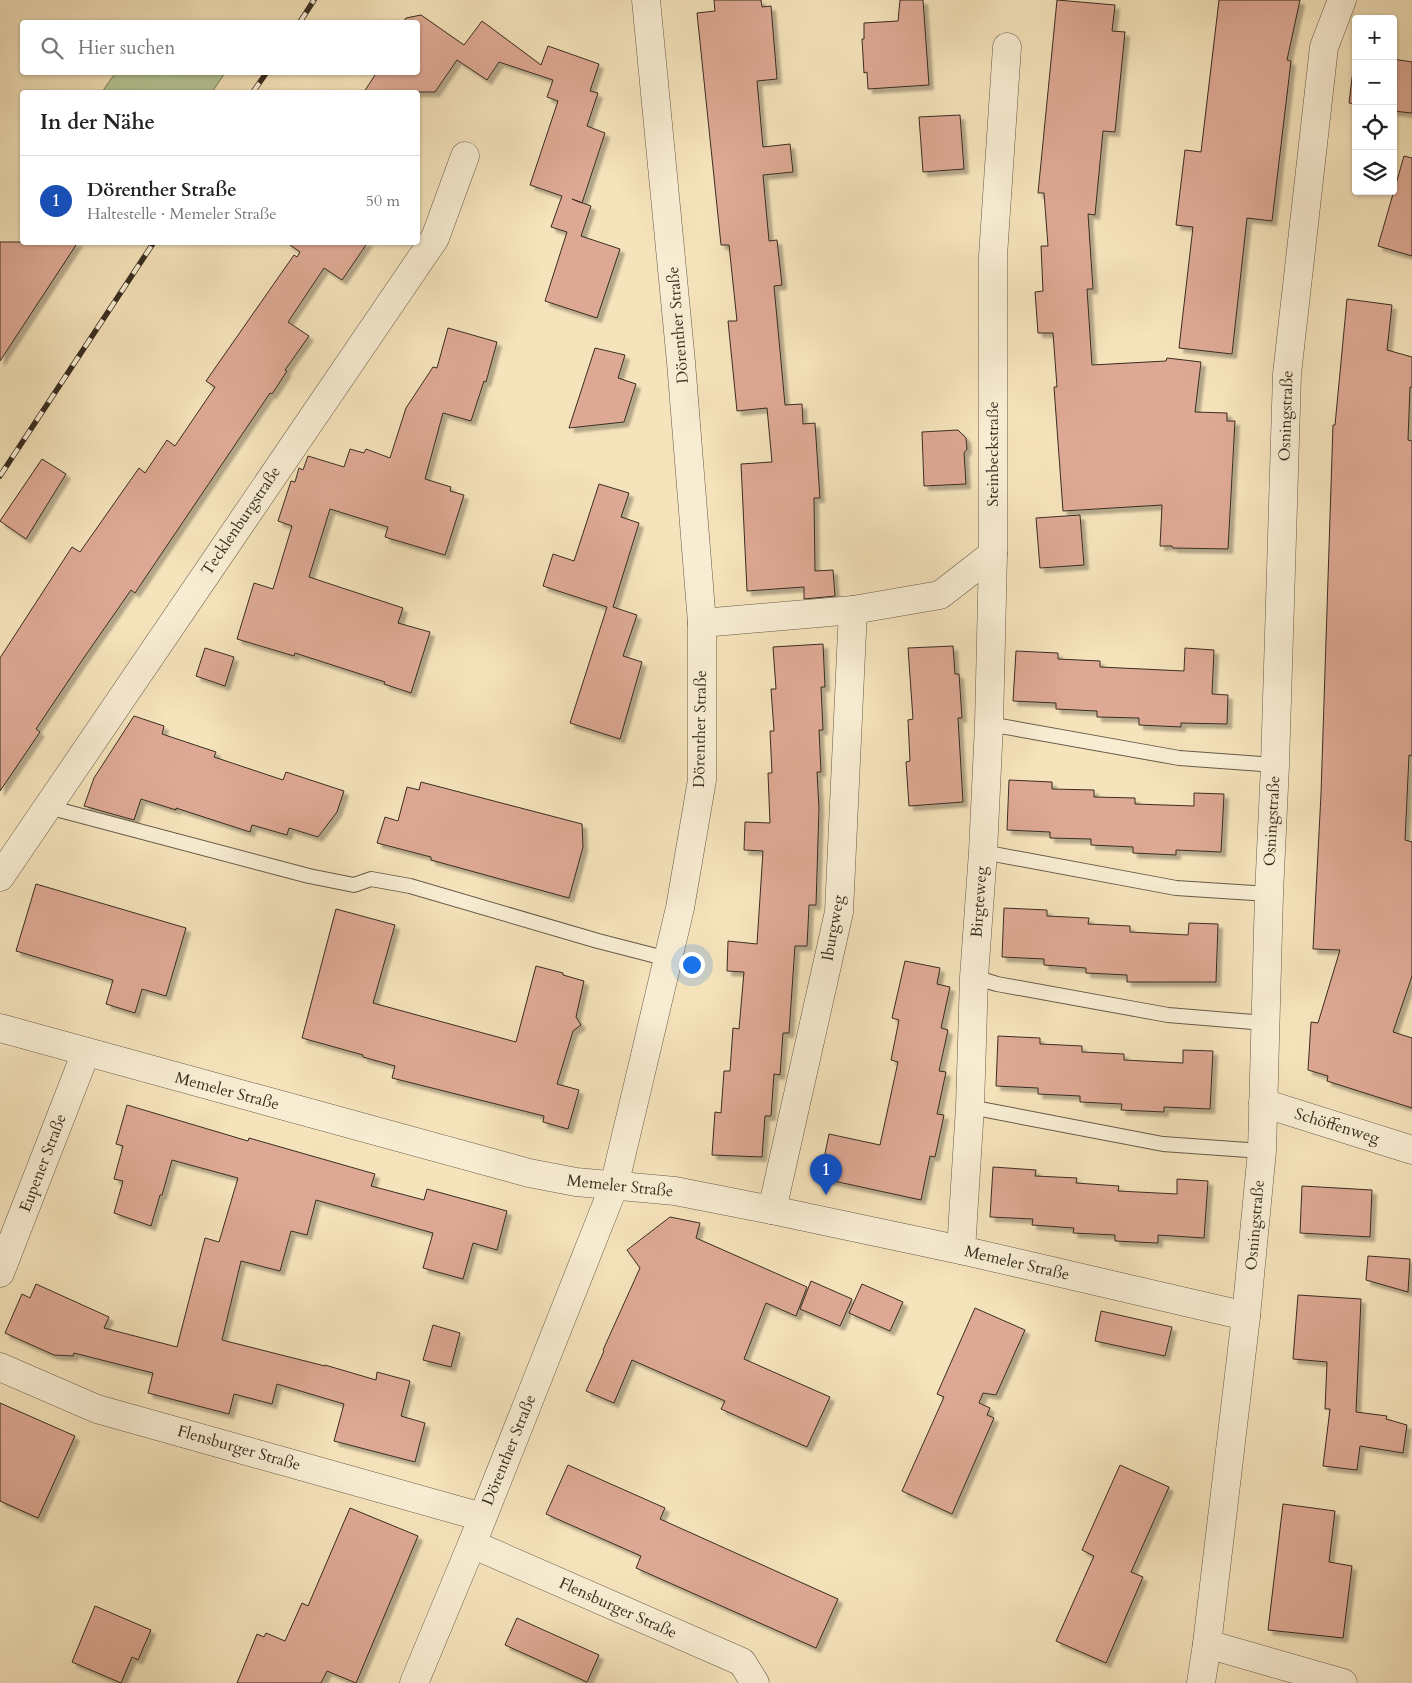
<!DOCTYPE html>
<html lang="de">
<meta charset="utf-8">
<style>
:root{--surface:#fff;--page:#f6f6f6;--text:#222;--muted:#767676;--line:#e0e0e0;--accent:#0f766e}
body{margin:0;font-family:Cardo,serif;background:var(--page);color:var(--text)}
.controls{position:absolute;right:15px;top:15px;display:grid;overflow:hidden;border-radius:5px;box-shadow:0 1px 4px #0004}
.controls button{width:45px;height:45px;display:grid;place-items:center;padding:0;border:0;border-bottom:1px solid var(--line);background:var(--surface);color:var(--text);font:25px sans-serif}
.you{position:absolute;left:691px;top:964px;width:18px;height:18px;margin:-12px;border:4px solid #fff;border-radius:50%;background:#1a73e8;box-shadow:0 0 0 8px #1a73e833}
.badge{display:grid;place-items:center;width:32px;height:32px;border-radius:50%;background:var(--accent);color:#fff;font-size:16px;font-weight:700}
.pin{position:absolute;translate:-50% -41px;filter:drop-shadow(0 1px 2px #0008)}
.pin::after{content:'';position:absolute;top:26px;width:18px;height:15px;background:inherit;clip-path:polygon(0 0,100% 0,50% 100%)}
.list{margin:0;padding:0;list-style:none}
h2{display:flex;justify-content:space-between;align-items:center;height:65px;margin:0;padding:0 20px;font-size:21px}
h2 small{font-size:16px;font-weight:400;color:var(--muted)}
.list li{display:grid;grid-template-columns:32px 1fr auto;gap:15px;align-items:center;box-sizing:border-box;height:90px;padding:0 20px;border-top:1px solid var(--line)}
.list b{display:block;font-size:19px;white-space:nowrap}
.list p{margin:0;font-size:16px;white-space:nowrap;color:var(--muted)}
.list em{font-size:16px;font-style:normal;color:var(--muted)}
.icon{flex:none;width:28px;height:28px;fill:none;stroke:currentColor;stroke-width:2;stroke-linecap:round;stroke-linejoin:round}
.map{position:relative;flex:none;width:1412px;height:1683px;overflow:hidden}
.search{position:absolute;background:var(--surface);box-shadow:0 1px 4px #0004;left:20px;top:20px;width:400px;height:55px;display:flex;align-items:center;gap:12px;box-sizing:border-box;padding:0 18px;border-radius:5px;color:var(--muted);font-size:19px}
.panel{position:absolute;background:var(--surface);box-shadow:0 1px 4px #0004;left:20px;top:90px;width:400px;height:155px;border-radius:5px}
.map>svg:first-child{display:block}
.green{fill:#b5c596;stroke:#76795b}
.building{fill:#dea994;stroke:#382d20;filter:url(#shadow)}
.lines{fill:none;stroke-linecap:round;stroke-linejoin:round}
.service-casing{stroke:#675a47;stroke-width:16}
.minor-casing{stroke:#675a47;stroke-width:29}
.service{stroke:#f8edd3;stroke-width:14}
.minor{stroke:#f8edd3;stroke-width:28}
.rail-casing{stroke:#382d20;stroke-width:5.5}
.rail{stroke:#f8edd3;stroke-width:4;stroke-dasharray:11;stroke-linecap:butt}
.labels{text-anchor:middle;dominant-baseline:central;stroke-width:4;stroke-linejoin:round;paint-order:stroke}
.street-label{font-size:16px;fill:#382d20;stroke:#f8edd3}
</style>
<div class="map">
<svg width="1412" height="1683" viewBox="0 0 1412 1683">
<defs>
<filter id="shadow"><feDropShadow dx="4.5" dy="4.5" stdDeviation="1" flood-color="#0004"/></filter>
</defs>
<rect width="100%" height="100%" fill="#f5e3bb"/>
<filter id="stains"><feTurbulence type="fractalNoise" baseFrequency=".004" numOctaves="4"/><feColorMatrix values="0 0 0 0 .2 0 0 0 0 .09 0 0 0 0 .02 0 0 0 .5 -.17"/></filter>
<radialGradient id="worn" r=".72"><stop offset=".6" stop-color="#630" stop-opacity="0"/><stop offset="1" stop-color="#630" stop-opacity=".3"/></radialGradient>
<polygon class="green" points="116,72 225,72 225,73 212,92 102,92"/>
<g class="building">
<polygon points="714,0 761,0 762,7 771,6 777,79 757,81 763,147 790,144 793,172 763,175 769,241 777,240 782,285 774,286 785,405 802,404 803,424 815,423 820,498 814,498 815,571 833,570 835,596 804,599 804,587 747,591 741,464 772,462 767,408 737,411 728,321 737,321 729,245 721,245 697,13 715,11"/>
<polygon points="900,0 923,0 929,85 868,89 867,72 864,73 862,39 864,39 864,23 898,21"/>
<polygon points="1057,0 1115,5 1112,31 1125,32 1115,132 1103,131 1095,215 1088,214 1093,289 1087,289 1092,365 1166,361 1167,358 1201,362 1195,412 1227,413 1227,421 1235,421 1228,549 1173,548 1172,546 1160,546 1162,505 1063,511 1054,387 1057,387 1053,333 1038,333 1035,292 1043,291 1041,246 1048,246 1044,193 1038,193"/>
<polygon points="1219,0 1300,0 1287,60 1291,61 1272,221 1247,218 1232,354 1179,348 1193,227 1176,225 1185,150 1201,152"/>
<polygon points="421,15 464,45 482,21 541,65 548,46 599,64 590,91 598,93 587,126 605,133 582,203 572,199 591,206 581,236 620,249 597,318 545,301 567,232 551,227 562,196 530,185 558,101 547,97 553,80 499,62 487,80 457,60 435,92 364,92 377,72 418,72 418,22 403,22 406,18"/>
<polygon points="1355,54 1356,54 1356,104 1349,103"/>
<polygon points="1393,59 1412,62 1412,113 1393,111"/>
<polygon points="960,115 964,169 923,172 919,117"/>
<polygon points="1404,156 1412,158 1412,256 1378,246"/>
<polygon points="0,242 78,242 0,361"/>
<polygon points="286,242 368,242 342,280 324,268 288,322 309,336 285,370 287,371 272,394 270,393 135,593 131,590 83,659 36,729 40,732 0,791 0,658 72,547 80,552 139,468 145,473 167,440 175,446 215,387 206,381 294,255 297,257 300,252"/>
<polygon points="1347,299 1392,305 1387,350 1412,357 1412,387 1410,387 1408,440 1412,441 1412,756 1409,755 1405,840 1412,842 1412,976 1393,1032 1412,1038 1412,1108 1327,1081 1328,1076 1308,1070 1311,1022 1318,1023 1340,950 1313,949 1321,794 1333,425 1335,425"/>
<polygon points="448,328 497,342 486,382 484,381 471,421 443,413 425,479 451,487 450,491 464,495 445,555 385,537 388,527 330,509 309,577 403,608 398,623 430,632 411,693 384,684 385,682 295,653 294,656 237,639 254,583 273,589 292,526 278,521 291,481 295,482 299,468 303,470 308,456 344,467 350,449 364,453 366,449 390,458 406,408 433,367 437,368"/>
<polygon points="595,348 625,355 618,378 636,384 624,422 569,428"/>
<polygon points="958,430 966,438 967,449 964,453 966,484 924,486 922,432"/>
<polygon points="42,459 66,474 26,539 0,521"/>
<polygon points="599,484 629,493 621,517 639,523 613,607 637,615 623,656 642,662 620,739 570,723 607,607 543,586 553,554 574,561"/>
<polygon points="1080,515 1084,565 1040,568 1036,518"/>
<polygon points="823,644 825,687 821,687 823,730 819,730 821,772 817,772 819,808 816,905 809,905 807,946 795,946 789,1033 783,1033 780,1075 774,1074 771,1116 765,1116 762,1157 712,1155 715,1112 721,1113 724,1071 730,1071 733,1028 739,1029 744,972 727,971 728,941 757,944 763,851 744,850 745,822 770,823 768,773 772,773 770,731 774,731 771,689 776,689 773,647"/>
<polygon points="953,646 955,674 959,674 962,718 958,718 963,802 909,806 906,762 910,761 908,720 913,719 908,648"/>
<polygon points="205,648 234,657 225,686 196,676"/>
<polygon points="1185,648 1214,650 1212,694 1228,695 1227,724 1181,723 1181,727 1139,725 1139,718 1097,717 1097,711 1056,709 1056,703 1013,701 1016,651 1058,653 1058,659 1100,661 1100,667 1184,671"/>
<polygon points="134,716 164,726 162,734 216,752 214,757 283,780 286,772 344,791 337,812 318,837 289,828 287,835 252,825 250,832 176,808 176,810 141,799 134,820 84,806 94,778"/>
<polygon points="1009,780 1052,782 1052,789 1094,790 1094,797 1135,798 1135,804 1194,806 1194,793 1224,794 1221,852 1176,850 1176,855 1133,853 1133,847 1091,845 1091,839 1050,838 1050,832 1007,830"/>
<polygon points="421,782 582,824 583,847 569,898 431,860 431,857 377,843 385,817 398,821 407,787 419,790"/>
<polygon points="36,884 186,928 166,996 142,989 135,1013 106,1004 113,980 16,951"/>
<polygon points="1004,908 1047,910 1047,916 1089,918 1088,924 1130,926 1130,932 1188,935 1189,923 1218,924 1216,982 1127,982 1127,975 1086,973 1086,968 1044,965 1044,959 1002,957"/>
<polygon points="336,909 395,925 373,1003 516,1042 536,966 563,973 563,975 584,981 576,1017 581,1025 573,1031 557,1084 579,1090 568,1129 543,1122 544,1116 392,1078 395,1066 363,1057 363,1055 302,1038"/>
<polygon points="905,961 940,968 937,984 950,987 941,1028 948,1030 939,1071 946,1072 937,1114 944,1115 935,1157 930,1156 921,1200 820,1178 829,1134 880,1145 898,1062 891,1060 899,1020 892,1018"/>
<polygon points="998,1036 1040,1038 1040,1044 1082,1046 1082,1052 1124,1054 1124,1060 1183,1063 1183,1050 1213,1051 1210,1109 1164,1107 1164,1112 1121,1110 1122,1104 1080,1102 1080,1096 1038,1094 1038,1088 996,1086"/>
<polygon points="127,1105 248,1141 249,1138 375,1174 371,1186 424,1200 427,1189 507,1211 497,1250 473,1243 463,1279 423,1268 433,1233 316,1200 307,1235 291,1231 280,1271 241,1261 222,1340 325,1366 325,1365 376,1380 377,1372 410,1381 401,1416 425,1423 415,1462 334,1441 344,1404 277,1384 272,1404 234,1394 229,1414 148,1393 153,1373 74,1353 73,1356 54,1355 5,1333 22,1294 30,1298 36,1284 109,1317 104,1328 177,1347 205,1238 219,1242 238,1178 172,1160 162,1195 160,1195 151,1226 114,1213 123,1181 114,1179 123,1146 116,1144"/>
<polygon points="993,1167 1036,1170 1035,1176 1077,1178 1076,1183 1119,1186 1118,1191 1177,1194 1177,1179 1208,1181 1204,1238 1158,1235 1158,1243 1115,1241 1115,1235 1073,1233 1074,1228 1032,1225 1033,1219 990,1217"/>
<polygon points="1302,1186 1372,1190 1370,1237 1300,1233"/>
<polygon points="670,1217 700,1223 696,1238 807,1287 796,1316 766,1303 744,1359 830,1397 807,1447 721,1409 725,1401 632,1360 614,1403 586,1391 604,1351 603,1350 640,1268 627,1250"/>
<polygon points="1368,1256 1410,1259 1408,1292 1366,1280"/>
<polygon points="811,1281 852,1299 840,1326 800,1309"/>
<polygon points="862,1284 903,1302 890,1331 849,1313"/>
<polygon points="1298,1295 1361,1299 1356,1412 1387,1416 1386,1419 1407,1425 1403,1453 1360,1446 1357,1470 1323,1466 1330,1409 1325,1409 1327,1362 1293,1359"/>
<polygon points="975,1308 1025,1330 996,1395 983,1393 979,1403 990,1408 987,1415 994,1418 952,1514 902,1491 944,1397 937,1394"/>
<polygon points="1101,1311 1172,1327 1165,1356 1095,1341"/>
<polygon points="433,1325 460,1333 451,1367 423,1360"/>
<polygon points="0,1403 75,1436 38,1518 0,1501"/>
<polygon points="568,1465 665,1508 660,1519 838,1599 816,1648 636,1568 641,1556 546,1514"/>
<polygon points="1120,1465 1169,1487 1131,1572 1143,1577 1106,1663 1056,1641 1094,1556 1082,1550"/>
<polygon points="1283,1504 1335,1511 1329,1562 1352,1566 1343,1638 1268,1630"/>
<polygon points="350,1508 418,1536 356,1683 327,1671 321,1683 237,1683 257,1634 264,1637 266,1633 285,1641 302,1603 308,1606"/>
<polygon points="95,1606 151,1630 138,1660 132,1657 121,1683 72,1662"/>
<polygon points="517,1618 599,1655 587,1682 505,1645"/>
</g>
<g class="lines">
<g class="service-casing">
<g id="service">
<polyline points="989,724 1179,758 1275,765"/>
<polyline points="48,807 309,876 354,885 371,879 410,886 598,941 668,959"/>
<polyline points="983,852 1176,888 1269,894"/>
<polyline points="974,977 997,984 1168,1015 1265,1023"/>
<polyline points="970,1107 1163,1144 1262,1151"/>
</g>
</g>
<g class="minor-casing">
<g id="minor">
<polyline points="702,623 853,610 940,595 993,554 993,256 1007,47"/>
<polyline points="0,877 435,238 465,156"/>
<polyline points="0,1028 529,1173 576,1182 675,1191 772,1210 961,1250 1246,1316"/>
<polyline points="1263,1103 1412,1150"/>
<polyline points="772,1210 839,912 853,610"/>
<polyline points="961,1250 970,1107 974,977 983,852 989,724 993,554"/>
<polyline points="0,1273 86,1052"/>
<polyline points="0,1367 97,1409 482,1517"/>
<polyline points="472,1544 742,1662 755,1683"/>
<polyline points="1207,1644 1343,1683"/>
<polyline points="414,1683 472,1544 614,1186 680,908 702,780 702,623 681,362 646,0"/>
<polyline points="1201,1683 1207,1644 1246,1316 1262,1151 1269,894 1275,765 1287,374 1324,47 1342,0"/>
</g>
</g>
<use href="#service" class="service"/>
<use href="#minor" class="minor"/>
<g class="rail-casing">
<g id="rail">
<polyline points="300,22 314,0"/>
<polyline points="253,92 267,72"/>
<polyline points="0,476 154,242"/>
</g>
</g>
<use href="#rail" class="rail"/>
</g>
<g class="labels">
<g class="street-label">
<text transform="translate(678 325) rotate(-95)">Dörenther Straße</text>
<text transform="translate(1286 416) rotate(-88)">Osningstraße</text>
<text transform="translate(993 454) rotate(-90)">Steinbeckstraße</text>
<text transform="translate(241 521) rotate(-56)">Tecklenburgstraße</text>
<text transform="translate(700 729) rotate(-89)">Dörenther Straße</text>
<text transform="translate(1272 821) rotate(-87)">Osningstraße</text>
<text transform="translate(979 902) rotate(-86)">Birgteweg</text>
<text transform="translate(833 928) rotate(-80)">Iburgweg</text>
<text transform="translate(227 1091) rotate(15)">Memeler Straße</text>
<text transform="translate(1337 1126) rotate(17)">Schöffenweg</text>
<text transform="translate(43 1163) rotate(-69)">Eupener Straße</text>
<text transform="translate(620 1186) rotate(6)">Memeler Straße</text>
<text transform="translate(1255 1225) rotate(-85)">Osningstraße</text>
<text transform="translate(1017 1263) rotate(13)">Memeler Straße</text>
<text transform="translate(239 1448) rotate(16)">Flensburger Straße</text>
<text transform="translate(509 1450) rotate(-68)">Dörenther Straße</text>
<text transform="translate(618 1608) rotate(24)">Flensburger Straße</text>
</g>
</g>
<rect width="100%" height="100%" filter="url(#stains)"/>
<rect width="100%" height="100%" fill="url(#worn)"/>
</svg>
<div class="controls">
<button>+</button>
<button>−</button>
<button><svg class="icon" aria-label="locate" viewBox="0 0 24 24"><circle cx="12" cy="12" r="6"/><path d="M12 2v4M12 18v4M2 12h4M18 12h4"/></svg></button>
<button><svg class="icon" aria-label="layers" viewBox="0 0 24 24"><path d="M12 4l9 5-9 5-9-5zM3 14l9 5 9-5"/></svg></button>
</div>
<div class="you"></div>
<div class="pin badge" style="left:826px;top:1195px;background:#1a4fb4">1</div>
<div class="search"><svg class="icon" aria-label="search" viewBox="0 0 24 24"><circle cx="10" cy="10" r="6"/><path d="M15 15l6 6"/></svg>Hier suchen</div>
<section class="panel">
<h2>In der Nähe<small></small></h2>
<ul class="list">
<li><span class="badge" style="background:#1a4fb4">1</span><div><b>Dörenther Straße</b><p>Haltestelle · Memeler Straße</p></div><em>50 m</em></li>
</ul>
</section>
</div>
